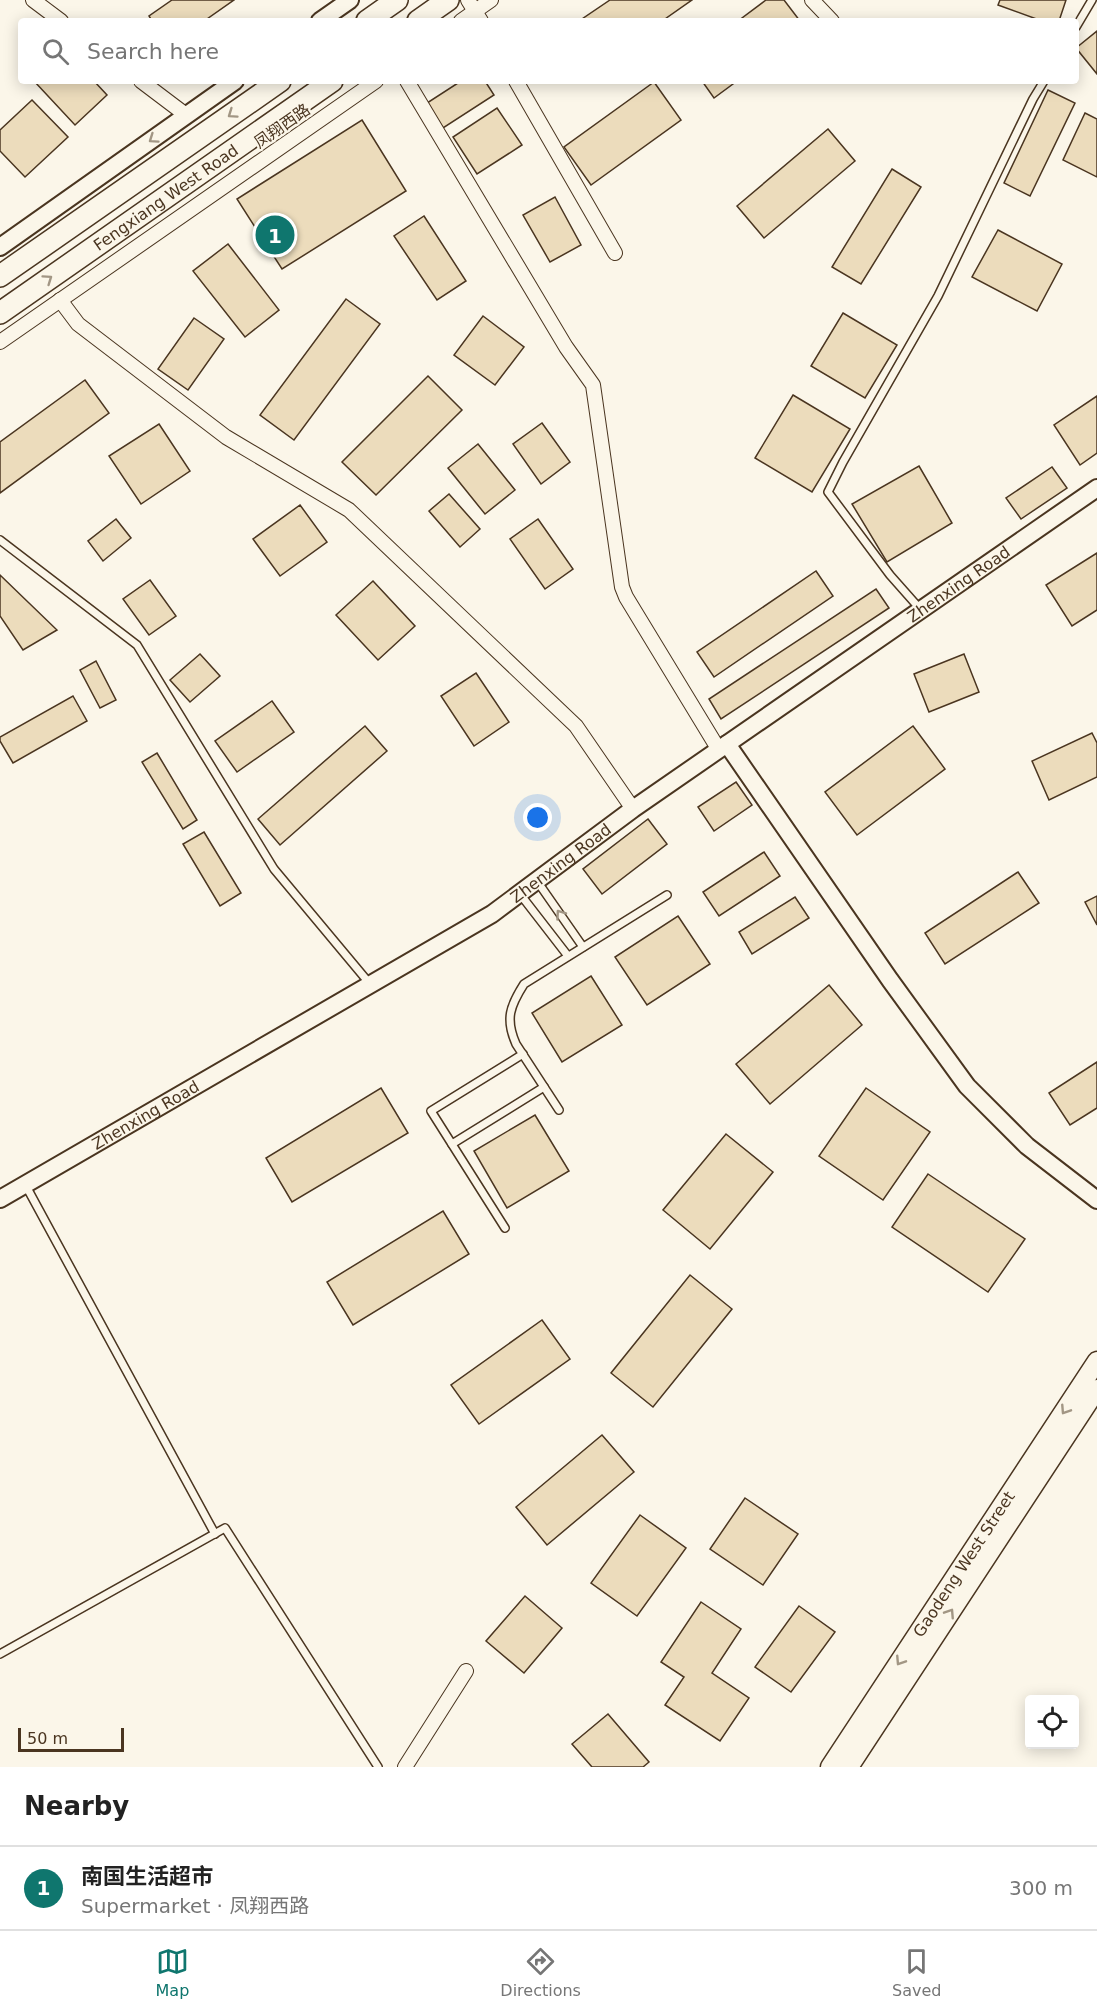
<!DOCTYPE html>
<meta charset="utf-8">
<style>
:root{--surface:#fff;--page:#f6f6f6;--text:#222;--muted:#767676;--line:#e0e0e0;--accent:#0f766e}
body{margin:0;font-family:"DejaVu Sans","Noto Sans SC",sans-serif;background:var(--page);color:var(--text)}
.controls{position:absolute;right:18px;bottom:18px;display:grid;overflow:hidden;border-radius:6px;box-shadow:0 3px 15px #0003}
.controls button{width:54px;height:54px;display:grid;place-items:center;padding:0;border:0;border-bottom:2px solid var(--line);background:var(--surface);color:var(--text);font:30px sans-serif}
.scale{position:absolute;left:18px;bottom:15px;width:106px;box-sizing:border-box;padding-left:6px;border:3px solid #4a3520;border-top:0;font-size:16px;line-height:21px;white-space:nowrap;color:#4a3520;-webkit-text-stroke:4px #fbf6e9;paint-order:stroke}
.you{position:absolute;left:538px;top:818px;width:21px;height:21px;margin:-15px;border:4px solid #fff;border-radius:50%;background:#1a73e8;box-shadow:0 0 0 9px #1a73e833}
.badge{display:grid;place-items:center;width:39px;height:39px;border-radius:50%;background:var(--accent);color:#fff;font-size:20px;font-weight:700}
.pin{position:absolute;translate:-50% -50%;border:3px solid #fff;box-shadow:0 2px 6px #0006}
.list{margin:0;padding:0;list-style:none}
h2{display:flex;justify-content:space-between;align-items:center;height:78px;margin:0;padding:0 24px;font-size:26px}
h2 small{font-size:20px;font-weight:400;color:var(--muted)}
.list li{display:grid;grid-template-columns:39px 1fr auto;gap:18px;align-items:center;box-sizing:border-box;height:84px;padding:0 24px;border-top:2px solid var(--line)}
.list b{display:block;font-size:22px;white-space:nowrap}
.list p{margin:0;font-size:20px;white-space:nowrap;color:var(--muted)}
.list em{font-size:20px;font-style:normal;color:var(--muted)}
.icon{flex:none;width:33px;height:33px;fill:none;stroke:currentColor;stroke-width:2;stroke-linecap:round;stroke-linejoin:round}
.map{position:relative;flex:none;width:1097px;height:1767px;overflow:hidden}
.search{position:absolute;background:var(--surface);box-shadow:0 3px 15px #0003;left:18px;right:18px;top:18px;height:66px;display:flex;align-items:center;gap:15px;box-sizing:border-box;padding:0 21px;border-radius:6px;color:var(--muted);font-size:22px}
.sheet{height:162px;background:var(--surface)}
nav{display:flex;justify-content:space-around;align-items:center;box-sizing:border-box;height:84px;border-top:2px solid var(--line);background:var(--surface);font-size:16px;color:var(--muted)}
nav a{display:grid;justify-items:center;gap:3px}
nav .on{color:var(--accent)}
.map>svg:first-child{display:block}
.building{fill:#ecdcbc;stroke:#4a3520;stroke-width:1.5}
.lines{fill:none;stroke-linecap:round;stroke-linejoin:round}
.service-casing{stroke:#4a3520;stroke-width:10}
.minor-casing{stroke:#4a3520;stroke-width:16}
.tertiary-casing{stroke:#4a3520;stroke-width:20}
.secondary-casing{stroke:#4a3520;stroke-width:21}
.primary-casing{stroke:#4a3520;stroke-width:24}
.service{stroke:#fbf6e9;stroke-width:7}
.minor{stroke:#fbf6e9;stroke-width:14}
.tertiary{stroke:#fbf6e9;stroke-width:16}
.secondary{stroke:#fbf6e9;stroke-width:18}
.primary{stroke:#fbf6e9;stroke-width:21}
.oneway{stroke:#a29684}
.labels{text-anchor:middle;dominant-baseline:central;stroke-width:4.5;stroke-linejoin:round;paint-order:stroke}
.street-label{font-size:16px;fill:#4a3520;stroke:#fbf6e9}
</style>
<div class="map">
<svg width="1097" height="1767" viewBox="0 0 1097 1767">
<rect width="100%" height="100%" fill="#fbf6e9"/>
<g class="building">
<polygon points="172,0 234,0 204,21 152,21 149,16"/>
<polygon points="610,0 692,0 662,21 579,21"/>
<polygon points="766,0 784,0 800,21 738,21"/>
<polygon points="1000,0 1066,0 1059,21 1042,21 998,5"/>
<polygon points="1097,31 1097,74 1076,48"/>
<polygon points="34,81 94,81 107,95 75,125"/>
<polygon points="461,81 485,81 494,95 443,128 427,103"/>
<polygon points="702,81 737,81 714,98"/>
<polygon points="654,82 681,120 591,185 564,147"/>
<polygon points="1048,90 1075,103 1030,196 1004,183"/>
<polygon points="32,100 68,137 25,177 0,151 0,130"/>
<polygon points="497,108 522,145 477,174 453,137"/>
<polygon points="1085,113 1097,119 1097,177 1063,160"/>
<polygon points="362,120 406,191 282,269 237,199"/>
<polygon points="828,129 855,161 764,238 737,206"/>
<polygon points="892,169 921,187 861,284 832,267"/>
<polygon points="555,197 581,245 550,262 523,215"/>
<polygon points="424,216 466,281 437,300 394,236"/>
<polygon points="998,230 1062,264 1037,311 972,277"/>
<polygon points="228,244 279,310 245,337 193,271"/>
<polygon points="346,299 380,324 294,440 260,415"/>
<polygon points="843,313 897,345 865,398 811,366"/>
<polygon points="483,316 524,347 495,385 454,355"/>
<polygon points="194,318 224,339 188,390 158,369"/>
<polygon points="428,376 462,410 376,495 342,462"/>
<polygon points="85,380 109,413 0,493 0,442"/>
<polygon points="793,395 850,429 812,492 755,458"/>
<polygon points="1097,396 1097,453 1080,465 1054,425"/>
<polygon points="542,423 570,462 541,484 513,444"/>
<polygon points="159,424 190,471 141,504 109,456"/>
<polygon points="478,444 515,490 485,514 448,468"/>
<polygon points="919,466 952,523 887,562 852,504"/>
<polygon points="1052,467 1067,488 1021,519 1006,498"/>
<polygon points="449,494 480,529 460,547 429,511"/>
<polygon points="300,505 327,542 280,576 253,539"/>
<polygon points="116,519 131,538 103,561 88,541"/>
<polygon points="538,519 573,569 545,589 510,539"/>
<polygon points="1097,553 1097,610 1072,626 1046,585"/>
<polygon points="816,571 833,596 714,677 697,652"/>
<polygon points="0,575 57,630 23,650 0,616"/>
<polygon points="150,580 176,616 149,635 123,599"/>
<polygon points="373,581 415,626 378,660 336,615"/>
<polygon points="876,589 889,608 721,719 709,699"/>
<polygon points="200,654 220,676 190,702 170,680"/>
<polygon points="964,654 979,692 929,712 914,674"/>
<polygon points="96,661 116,700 100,708 80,670"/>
<polygon points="476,673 509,722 474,746 441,696"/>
<polygon points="73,696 87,721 13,763 0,741 0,737"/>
<polygon points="272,701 294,732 237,772 215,741"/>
<polygon points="365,726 387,751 280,845 258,819"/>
<polygon points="913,726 945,769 857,835 825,792"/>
<polygon points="1092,733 1097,743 1097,777 1049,800 1032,761"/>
<polygon points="157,753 197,820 183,829 142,762"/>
<polygon points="736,782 752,805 714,831 698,807"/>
<polygon points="648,819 667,844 602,894 583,869"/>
<polygon points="204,832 241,893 220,906 183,844"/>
<polygon points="764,852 780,876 719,916 703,892"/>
<polygon points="1018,872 1039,903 945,964 925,933"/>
<polygon points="1097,896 1097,925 1085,902"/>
<polygon points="795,897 809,918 752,954 739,932"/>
<polygon points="678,916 710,964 647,1005 615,957"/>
<polygon points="591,976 622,1025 562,1062 532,1013"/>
<polygon points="829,985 862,1025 770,1104 736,1064"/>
<polygon points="1097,1062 1097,1108 1070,1125 1049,1093"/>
<polygon points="381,1088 408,1133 292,1202 266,1158"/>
<polygon points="866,1088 930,1132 883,1200 819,1156"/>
<polygon points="535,1115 569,1171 507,1208 474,1151"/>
<polygon points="726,1134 773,1172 710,1249 663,1210"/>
<polygon points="928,1174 1025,1239 988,1292 892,1227"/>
<polygon points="443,1211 469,1254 353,1325 327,1282"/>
<polygon points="690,1275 732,1309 653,1407 611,1373"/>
<polygon points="542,1320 570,1359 479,1424 451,1385"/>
<polygon points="602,1435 634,1472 547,1545 516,1507"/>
<polygon points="745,1498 798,1534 763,1585 710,1549"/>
<polygon points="640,1515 686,1548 637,1616 591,1583"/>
<polygon points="525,1596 562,1628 524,1673 486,1641"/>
<polygon points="701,1602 741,1629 712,1673 749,1698 720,1741 665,1705 684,1677 661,1662"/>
<polygon points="799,1606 835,1632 791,1692 755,1667"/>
<polygon points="608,1714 649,1762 643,1767 592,1767 572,1744"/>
</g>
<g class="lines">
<g class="service-casing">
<g id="service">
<polyline points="1076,27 1092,0"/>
<polyline points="0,540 137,645 274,869 370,984"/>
<polyline points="921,610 890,575 828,492 843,462 938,296 1033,99 1044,81"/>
<polyline points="537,881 583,947"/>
<polyline points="520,894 568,956"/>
<path d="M559 1110 516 1044C505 1019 510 1006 524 984L667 895"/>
<polyline points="452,1144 544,1087"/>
<polyline points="26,1186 215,1534"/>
<polyline points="505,1228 431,1111 523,1054"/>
<polyline points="0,1654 225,1528 378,1767"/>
</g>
</g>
<g class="minor-casing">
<g id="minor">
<polyline points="33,0 61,21"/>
<polyline points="468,0 481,21"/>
<polyline points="812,0 832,21"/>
<polyline points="461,21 491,0"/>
<polyline points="141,81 186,115"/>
<polyline points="407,81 566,347 593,385 622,587 626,597 719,750"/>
<polyline points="516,81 615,253"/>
<polyline points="60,300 78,324 226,437 349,510 576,726 633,809"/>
<polyline points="0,342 376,81"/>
<polyline points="405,1767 466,1671"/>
</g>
</g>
<g class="tertiary-casing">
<g id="tertiary">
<polyline points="320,21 350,0"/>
<polyline points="0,247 235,81"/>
<polyline points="727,744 890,980 967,1086 1027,1146 1097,1200"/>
<path id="s1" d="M0 1199 492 914 633 809 1097 488"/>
</g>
</g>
<g class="secondary-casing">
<g id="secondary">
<path id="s2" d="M830 1767 1097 1361"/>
<polyline points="849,1767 1097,1389"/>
</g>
</g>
<g class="primary-casing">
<g id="primary">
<polyline points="367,21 397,0"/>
<polyline points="418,21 448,0"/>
<polyline points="0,276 280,81"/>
<path id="s3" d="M0 313 332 81"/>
</g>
</g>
<use href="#service" class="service"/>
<use href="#minor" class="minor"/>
<use href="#tertiary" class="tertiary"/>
<use href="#secondary" class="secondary"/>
<use href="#primary" class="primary"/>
</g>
<defs><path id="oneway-chevron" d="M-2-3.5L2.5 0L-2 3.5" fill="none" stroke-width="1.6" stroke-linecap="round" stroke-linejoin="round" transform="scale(1.5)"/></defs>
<g class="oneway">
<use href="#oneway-chevron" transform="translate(232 114) rotate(145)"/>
<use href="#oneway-chevron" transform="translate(153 139) rotate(145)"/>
<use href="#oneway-chevron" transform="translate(48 279) rotate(-35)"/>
<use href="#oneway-chevron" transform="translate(560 914) rotate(-125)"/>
<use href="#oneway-chevron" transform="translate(1065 1410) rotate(123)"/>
<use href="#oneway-chevron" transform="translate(950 1613) rotate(-57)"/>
<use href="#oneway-chevron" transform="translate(900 1661) rotate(123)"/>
</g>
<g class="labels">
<g class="street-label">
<text transform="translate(282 126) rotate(-35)">凤翔西路</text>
<text stroke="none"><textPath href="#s3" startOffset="202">Fengxiang West Road</textPath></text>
<text stroke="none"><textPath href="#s1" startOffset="1140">Zhenxing Road</textPath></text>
<text stroke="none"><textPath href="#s1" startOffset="654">Zhenxing Road</textPath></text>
<text stroke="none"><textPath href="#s1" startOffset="168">Zhenxing Road</textPath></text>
<text stroke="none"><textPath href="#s2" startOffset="243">Gaodeng West Street</textPath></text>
</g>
</g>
</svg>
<div class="controls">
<button><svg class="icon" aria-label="locate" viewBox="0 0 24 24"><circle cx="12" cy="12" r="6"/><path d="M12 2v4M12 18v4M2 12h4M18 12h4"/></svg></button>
</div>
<div class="scale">50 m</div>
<div class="you"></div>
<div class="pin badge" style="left:275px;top:235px">1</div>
<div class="search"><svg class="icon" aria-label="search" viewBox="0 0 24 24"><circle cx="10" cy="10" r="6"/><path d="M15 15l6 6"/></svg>Search here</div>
</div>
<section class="sheet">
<h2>Nearby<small></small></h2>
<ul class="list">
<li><span class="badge">1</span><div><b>南国生活超市</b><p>Supermarket · 凤翔西路</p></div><em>300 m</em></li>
</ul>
</section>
<nav>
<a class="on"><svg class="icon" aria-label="map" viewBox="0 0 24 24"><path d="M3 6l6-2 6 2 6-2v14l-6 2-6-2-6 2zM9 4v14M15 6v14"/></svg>Map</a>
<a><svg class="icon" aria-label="directions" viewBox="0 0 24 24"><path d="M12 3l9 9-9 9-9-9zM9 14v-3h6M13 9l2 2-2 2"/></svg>Directions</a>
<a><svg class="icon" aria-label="saved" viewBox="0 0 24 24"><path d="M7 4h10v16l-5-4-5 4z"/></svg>Saved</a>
</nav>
